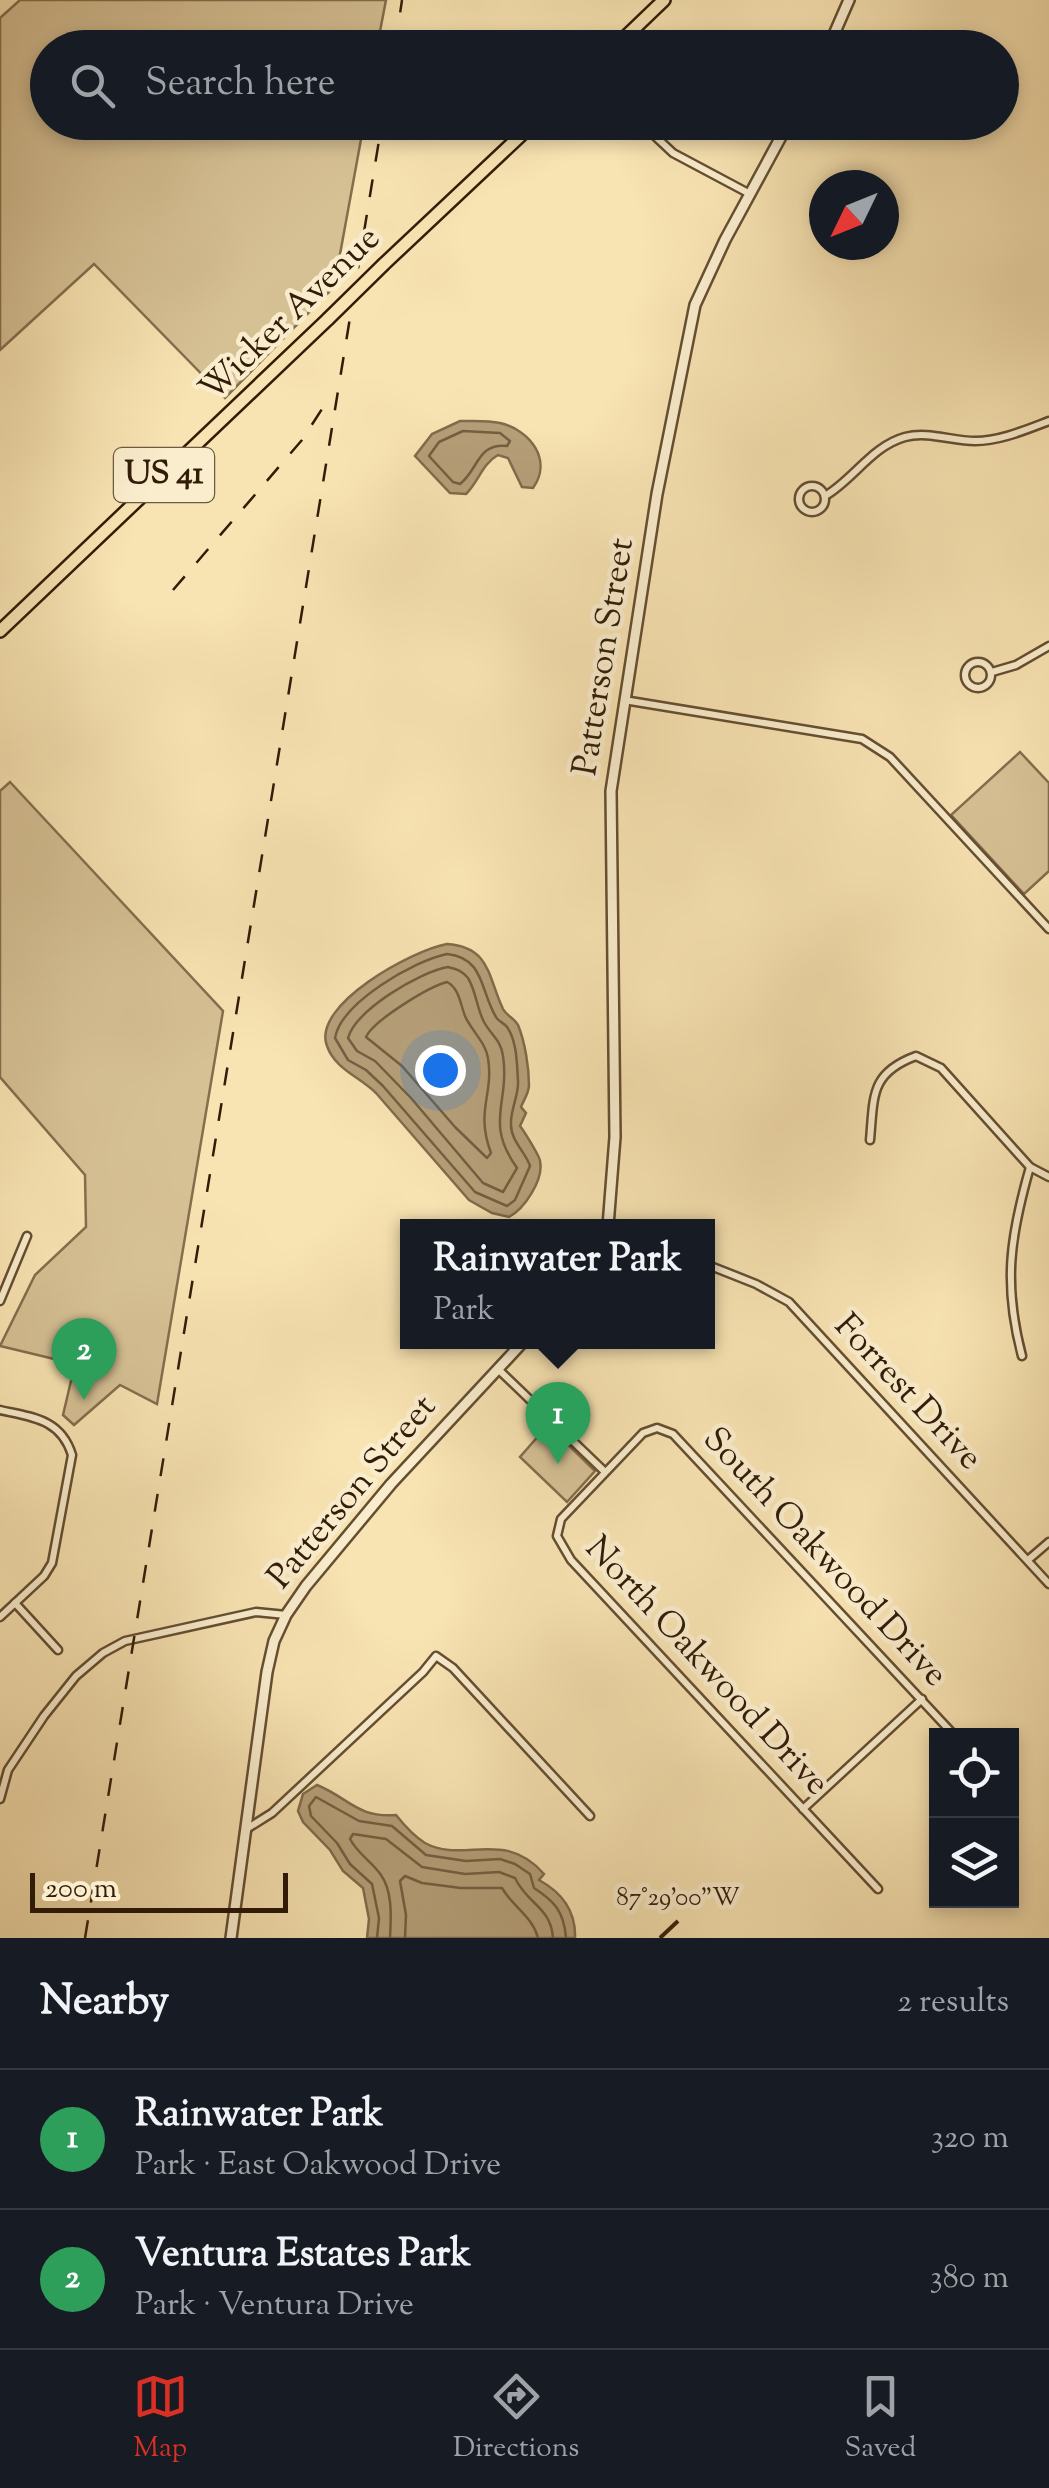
<!DOCTYPE html>
<meta charset="utf-8">
<style>
:root{--surface:#171b24;--page:#242831;--text:#f1f3f6;--muted:#9ea1a6;--line:#363941;--accent:#d93025}
body{margin:0;font-family:"Sorts Mill Goudy",serif;background:var(--page);color:var(--text)}
.controls{position:absolute;right:30px;bottom:30px;display:grid;overflow:hidden;border-radius:0px;box-shadow:0 5px 15px #0003}
.controls button{width:90px;height:90px;display:grid;place-items:center;padding:0;border:0;border-bottom:2px solid var(--line);background:var(--surface);color:var(--text);font:50px sans-serif}
.compass{position:absolute;left:809px;top:170px;width:90px;height:90px;border-radius:50%;background:var(--surface);box-shadow:0 5px 15px #0003;rotate:227deg}
.scale{position:absolute;left:30px;bottom:25px;width:258px;box-sizing:border-box;padding-left:10px;border:5px solid #321c08;border-top:0;font-size:28px;line-height:35px;white-space:nowrap;color:#321c08;-webkit-text-stroke:8px #faedcd;paint-order:stroke}
.you{position:absolute;left:440px;top:1070px;width:35px;height:35px;margin:-25px;border:8px solid #fff;border-radius:50%;background:#1a73e8;box-shadow:0 0 0 15px #1a73e833}
.badge{display:grid;place-items:center;width:65px;height:65px;border-radius:50%;background:var(--accent);color:#fff;font-size:32px;font-weight:700}
.pin{position:absolute;translate:-50% -82px;filter:drop-shadow(0 2px 5px #0008)}
.pin::after{content:'';position:absolute;top:52px;width:35px;height:30px;background:inherit;clip-path:polygon(0 0,100% 0,50% 100%)}
.popup{position:absolute;left:400px;top:1219px;width:315px;height:130px;box-sizing:border-box;display:grid;place-content:center;border-radius:0px;background:var(--surface);filter:drop-shadow(0 2px 8px #0005);font-size:32px;white-space:nowrap;color:var(--muted)}
.popup b{font-size:38px;color:var(--text)}
.popup::after{content:'';position:absolute;left:50%;top:100%;margin-left:-20px;border:20px solid transparent;border-top-color:var(--surface)}
.list{margin:0;padding:0;list-style:none}
h2{display:flex;justify-content:space-between;align-items:center;height:130px;margin:0;padding:0 40px;font-size:42px}
h2 small{font-size:32px;font-weight:400;color:var(--muted)}
.list li{display:grid;grid-template-columns:65px 1fr auto;gap:30px;align-items:center;box-sizing:border-box;height:140px;padding:0 40px;border-top:2px solid var(--line)}
.list b{display:block;font-size:38px;white-space:nowrap}
.list p{margin:0;font-size:32px;white-space:nowrap;color:var(--muted)}
.list em{font-size:32px;font-style:normal;color:var(--muted)}
.icon{flex:none;width:55px;height:55px;fill:none;stroke:currentColor;stroke-width:2;stroke-linecap:round;stroke-linejoin:round}
.map{position:relative;flex:none;width:1049px;height:1938px;overflow:hidden}
.search{position:absolute;background:var(--surface);box-shadow:0 5px 15px #0003;left:30px;right:30px;top:30px;height:110px;display:flex;align-items:center;gap:25px;box-sizing:border-box;padding:0 35px;border-radius:55px;color:var(--muted);font-size:38px}
.sheet{height:410px;background:var(--surface)}
nav{display:flex;justify-content:space-around;align-items:center;box-sizing:border-box;height:140px;border-top:2px solid var(--line);background:var(--surface);font-size:28px;color:var(--muted)}
nav a{display:grid;justify-items:center;gap:5px}
nav .on{color:var(--accent)}
.map>svg:first-child{display:block}
.green{fill:#d6c195;stroke:#846e4e;stroke-width:2.5}
.water{fill:#b59f78;stroke:#816b4b;stroke-width:2.5}
.lines{fill:none;stroke-linecap:round;stroke-linejoin:round}
.shore{stroke:#745e40;stroke-width:2.5}
.minor-casing{stroke:#644e32;stroke-width:11}
.tertiary-casing{stroke:#644e32;stroke-width:14}
.trunk-casing{stroke:#321c08;stroke-width:16}
.minor{stroke:#faedcd;stroke-width:6}
.tertiary{stroke:#faedcd;stroke-width:9}
.trunk{stroke:#f8e3b2;stroke-width:11}
.rail{stroke:#321c08;stroke-width:2.5;stroke-dasharray:18 18;stroke-linecap:butt}
.trunk-bridge-casing{stroke:#321c08;stroke-width:16;stroke-linecap:butt}
.trunk-bridge{stroke:#f8e3b2;stroke-width:11}
.ticks{fill:none;stroke:#321c08;stroke-width:4}
.labels{text-anchor:middle;dominant-baseline:central;stroke-width:9;stroke-linejoin:round;paint-order:stroke}
.shield{fill:#faedcd;stroke:#6e5b43;stroke-width:2.5}
.shield-label{font-size:32px;font-weight:bold;fill:#321c08}
.street-label{font-size:35px;fill:#321c08;stroke:#faedcd}
.ticks-label{font-size:25px;text-anchor:middle;fill:#321c08;stroke:#faedcd;stroke-width:9;stroke-linejoin:round;paint-order:stroke}
</style>
<div class="map">
<svg width="1049" height="1938" viewBox="0 0 1049 1938">
<rect width="100%" height="100%" fill="#f8e3b2"/>
<filter id="stains"><feTurbulence type="fractalNoise" baseFrequency=".002" numOctaves="4"/><feColorMatrix values="0 0 0 0 .2 0 0 0 0 .09 0 0 0 0 .02 0 0 0 .5 -.17"/></filter>
<radialGradient id="worn" r=".72"><stop offset=".6" stop-color="#630" stop-opacity="0"/><stop offset="1" stop-color="#630" stop-opacity=".3"/></radialGradient>
<g class="green">
<polygon points="20,0 386,0 377,47 48,48 48,122 364,123 334,287 225,398 94,264 0,350 0,18"/>
<polygon points="1020,752 1049,783 1049,871 1024,894 951,815"/>
<polygon points="10,782 223,1011 157,1404 120,1385 74,1425 63,1415 75,1364 0,1346 35,1275 86,1227 85,1175 0,1077 0,791"/>
<polygon points="548,1425 595,1471 567,1502 520,1457"/>
</g>
<g class="water">
<path d="M460 421C473 421 487 420 500 423 530 430 553 460 533 488L522 487 508 458 498 455C482 464 479 481 466 494L450 493 415 456 432 434Z"/>
<path d="M447 944C491 947 488 978 503 1009 507 1016 514 1018 518 1025 525 1042 529 1067 529 1086 528 1095 524 1099 521 1107L526 1113 520 1126C524 1131 540 1157 540 1161 544 1180 524 1209 509 1217L492 1213 469 1200 376 1093C360 1077 335 1069 327 1046 311 1005 413 950 447 944Z"/>
<path d="M317 1785C349 1798 357 1818 396 1815 404 1825 415 1837 425 1843 464 1864 504 1828 544 1874L539 1880C561 1892 576 1911 575 1938H367L369 1919 363 1888 343 1871 330 1850 303 1822 298 1811 303 1794Z"/>
</g>
<g class="lines">
<g class="shore">
<path d="M463 431 500 433 510 441 507 446C477 443 479 469 460 484L453 482 429 456 439 442Z"/>
<path d="M447 954C485 958 480 991 496 1017 498 1021 504 1023 507 1027 517 1041 517 1064 518 1081 519 1095 510 1110 511 1125 511 1141 526 1153 530 1166L515 1200 507 1206 475 1192 383 1086 366 1070 348 1060 335 1038C341 1003 413 961 447 954Z"/>
<path d="M448 967C457 969 462 971 468 978 476 991 477 1009 484 1022 491 1035 501 1040 503 1056 510 1103 484 1122 517 1168L503 1192 483 1183 411 1098 375 1061 357 1051 348 1038C356 1010 419 972 448 967Z"/>
<path d="M447 982C459 988 460 1003 465 1016 471 1030 486 1043 488 1058 494 1095 475 1110 491 1153L487 1158 455 1127 402 1066 366 1037C373 1021 428 987 447 982Z"/>
<path d="M377 1938 379 1918 372 1884 350 1864 337 1843 311 1816 309 1806 316 1797 359 1821 392 1826 426 1855 466 1861 500 1859 515 1864 530 1874 534 1888C554 1901 564 1911 566 1938"/>
<path d="M390 1938C391 1918 393 1892 381 1875 371 1861 358 1854 350 1839L353 1834 386 1839 422 1867 465 1874 499 1872 515 1878C527 1904 551 1907 553 1938"/>
<path d="M405 1938 406 1915 400 1881 405 1876 422 1883 461 1888H502C513 1907 533 1917 538 1938"/>
</g>
<g class="minor-casing">
<g id="minor">
<polyline points="640,122 673,153 750,194"/>
<circle cx="812" cy="499" r="13"/>
<path d="M825 496C853 480 872 446 905 437 928 431 952 441 975 441 1000 441 1025 430 1049 421"/>
<circle cx="978" cy="675" r="13"/>
<polyline points="992,672 1016,665 1049,646"/>
<polyline points="624,700 862,739 890,757 1049,929"/>
<path d="M870 1140C874 1096 870 1073 916 1056L941 1068 1030 1167 1049 1177"/>
<polyline points="708,1265 756,1284 789,1302 1049,1584"/>
<polyline points="0,1301 27,1236"/>
<path d="M1022 1356C1003 1284 1010 1237 1030 1167"/>
<polyline points="498,1369 605,1472"/>
<path d="M0 1410C32 1417 61 1419 72 1455L52 1563 44 1576 0 1617"/>
<polyline points="1028,1560 1049,1542"/>
<polyline points="15,1603 58,1650"/>
<polyline points="0,1799 8,1770 44,1716 76,1676 103,1653 125,1641 256,1612 286,1615"/>
<polyline points="803,1809 922,1699"/>
<polyline points="245,1830 272,1813 423,1672 436,1656 453,1668 590,1816"/>
<polyline points="878,1889 571,1560 557,1536 561,1519 643,1433 657,1428 673,1434 955,1736"/>
</g>
</g>
<g class="tertiary-casing">
<g id="tertiary">
<polyline points="828,48 849,0"/>
<polyline points="608,1226 615,1137 611,791 657,494 695,305 725,240 789,122"/>
<polyline points="231,1938 267,1672 274,1641 286,1615 306,1586 391,1484 523,1342"/>
</g>
</g>
<g class="trunk-casing">
<g id="trunk">
<polyline points="614,48 664,0"/>
<polyline points="384,264 535,122"/>
<polyline points="0,631 328,319"/>
</g>
</g>
<use href="#minor" class="minor"/>
<use href="#tertiary" class="tertiary"/>
<use href="#trunk" class="trunk"/>
<g class="rail">
<polyline points="395,48 402,0"/>
<polyline points="173,590 302,440 331,395"/>
<polyline points="85,1938 382,122"/>
</g>
<g class="trunk-bridge-casing">
<polyline id="trunk-bridge" points="328,319 384,264"/>
</g>
<use href="#trunk-bridge" class="trunk-bridge"/>
</g>
<path class="ticks" d="M660 1938 678 1921"/>
<g class="labels">
<rect class="shield" x="114" y="448" width="100" height="54" rx="8"/>
<g class="shield-label">
<text x="164" y="475">US 41</text>
</g>
<g class="street-label">
<text transform="translate(291 315) rotate(-44)">Wicker Avenue</text>
<text transform="translate(605 657) rotate(-81)">Patterson Street</text>
<text transform="translate(907 1393) rotate(47)">Forrest Drive</text>
<text transform="translate(353 1493) rotate(-50)">Patterson Street</text>
<text transform="translate(824 1558) rotate(47)">South Oakwood Drive</text>
<text transform="translate(706 1667) rotate(47)">North Oakwood Drive</text>
</g>
</g>
<g class="ticks-label">
<text x="678" y="1905">87°29'00"W</text>
</g>
<rect width="100%" height="100%" filter="url(#stains)"/>
<rect width="100%" height="100%" fill="url(#worn)"/>
</svg>
<div class="controls">
<button><svg class="icon" aria-label="locate" viewBox="0 0 24 24"><circle cx="12" cy="12" r="6"/><path d="M12 2v4M12 18v4M2 12h4M18 12h4"/></svg></button>
<button><svg class="icon" aria-label="layers" viewBox="0 0 24 24"><path d="M12 4l9 5-9 5-9-5zM3 14l9 5 9-5"/></svg></button>
</div>
<svg class="compass" viewBox="-18 -18 36 36"><path d="M0-13l5 13h-10z" fill="#e53935"/><path d="M0 13l5-13h-10z" fill="#9ea1a6"/></svg>
<div class="scale">200 m</div>
<div class="you"></div>
<div class="pin badge" style="left:558px;top:1464px;background:#2e9e5b">1</div>
<div class="popup"><b>Rainwater Park</b>Park</div>
<div class="pin badge" style="left:84px;top:1400px;background:#2e9e5b">2</div>
<div class="search"><svg class="icon" aria-label="search" viewBox="0 0 24 24"><circle cx="10" cy="10" r="6"/><path d="M15 15l6 6"/></svg>Search here</div>
</div>
<section class="sheet">
<h2>Nearby<small>2 results</small></h2>
<ul class="list">
<li><span class="badge" style="background:#2e9e5b">1</span><div><b>Rainwater Park</b><p>Park · East Oakwood Drive</p></div><em>320 m</em></li>
<li><span class="badge" style="background:#2e9e5b">2</span><div><b>Ventura Estates Park</b><p>Park · Ventura Drive</p></div><em>380 m</em></li>
</ul>
</section>
<nav>
<a class="on"><svg class="icon" aria-label="map" viewBox="0 0 24 24"><path d="M3 6l6-2 6 2 6-2v14l-6 2-6-2-6 2zM9 4v14M15 6v14"/></svg>Map</a>
<a><svg class="icon" aria-label="directions" viewBox="0 0 24 24"><path d="M12 3l9 9-9 9-9-9zM9 14v-3h6M13 9l2 2-2 2"/></svg>Directions</a>
<a><svg class="icon" aria-label="saved" viewBox="0 0 24 24"><path d="M7 4h10v16l-5-4-5 4z"/></svg>Saved</a>
</nav>
